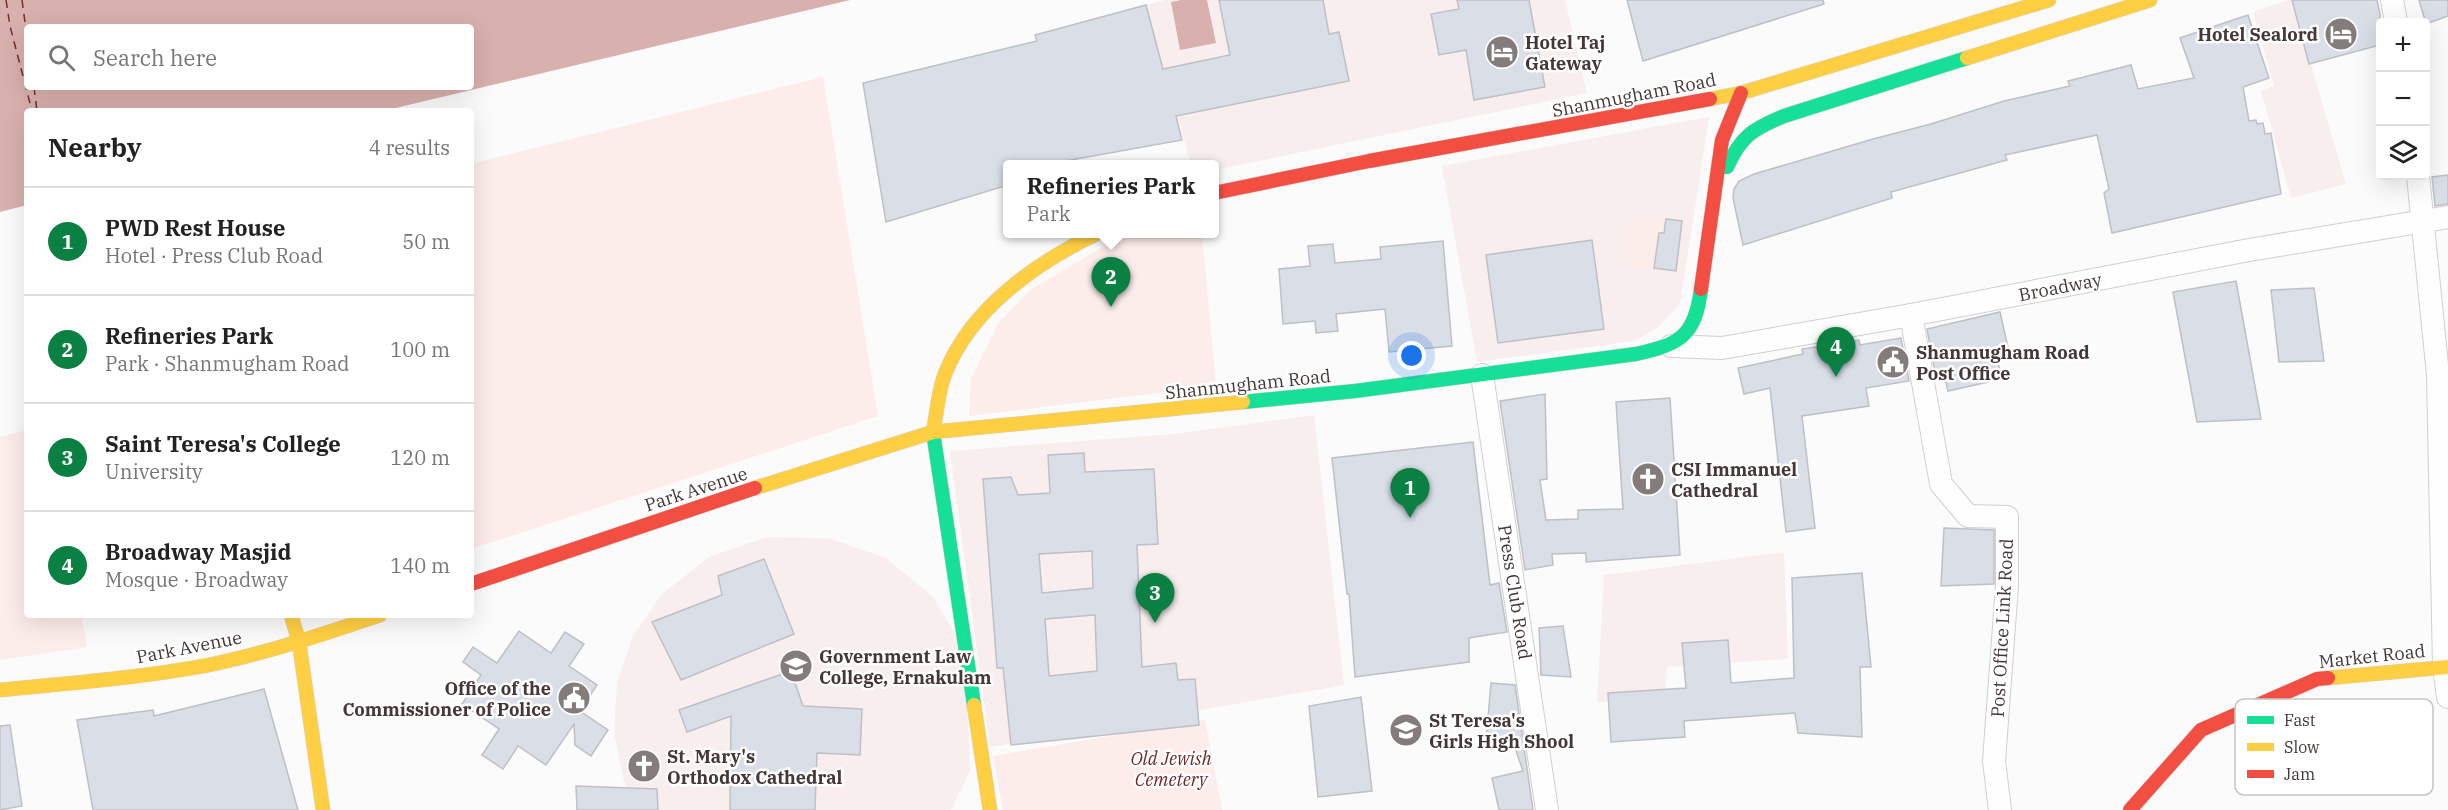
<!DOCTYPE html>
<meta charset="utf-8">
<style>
:root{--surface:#fff;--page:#f2f2f2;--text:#222;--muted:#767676;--line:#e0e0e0;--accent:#0b8043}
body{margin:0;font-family:"IBM Plex Serif",serif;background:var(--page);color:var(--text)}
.controls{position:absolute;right:18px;top:18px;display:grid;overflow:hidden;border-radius:6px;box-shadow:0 6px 24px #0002}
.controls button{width:54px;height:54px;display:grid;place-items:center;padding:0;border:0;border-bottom:2px solid var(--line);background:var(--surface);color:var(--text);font:30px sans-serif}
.you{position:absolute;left:1412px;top:356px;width:21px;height:21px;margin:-15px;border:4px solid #fff;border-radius:50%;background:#1a73e8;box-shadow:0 0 0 9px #1a73e833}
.badge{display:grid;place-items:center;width:39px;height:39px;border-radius:50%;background:var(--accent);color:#fff;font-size:20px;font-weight:700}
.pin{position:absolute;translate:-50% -50px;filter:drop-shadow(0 2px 3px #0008)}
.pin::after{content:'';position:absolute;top:32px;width:21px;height:18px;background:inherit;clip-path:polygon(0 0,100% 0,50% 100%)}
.popup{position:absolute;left:1003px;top:160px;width:216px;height:78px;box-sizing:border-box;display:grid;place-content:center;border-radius:6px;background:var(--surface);filter:drop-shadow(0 2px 4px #0005);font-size:20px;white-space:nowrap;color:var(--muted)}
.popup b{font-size:22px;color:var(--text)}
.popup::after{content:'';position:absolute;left:50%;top:100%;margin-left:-12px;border:12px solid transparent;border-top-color:var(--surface)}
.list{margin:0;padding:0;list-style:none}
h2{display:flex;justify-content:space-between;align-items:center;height:78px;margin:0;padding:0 24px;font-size:26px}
h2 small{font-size:20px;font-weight:400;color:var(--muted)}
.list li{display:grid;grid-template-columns:39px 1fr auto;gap:18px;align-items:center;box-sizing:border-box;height:108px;padding:0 24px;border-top:2px solid var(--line)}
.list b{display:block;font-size:22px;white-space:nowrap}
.list p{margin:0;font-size:20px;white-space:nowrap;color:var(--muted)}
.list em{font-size:20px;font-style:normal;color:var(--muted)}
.icon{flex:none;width:33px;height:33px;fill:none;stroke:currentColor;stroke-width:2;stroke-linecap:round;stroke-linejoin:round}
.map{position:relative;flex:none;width:2448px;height:810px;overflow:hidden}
.search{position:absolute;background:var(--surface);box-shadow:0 6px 24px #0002;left:24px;top:24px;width:450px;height:66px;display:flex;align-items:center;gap:15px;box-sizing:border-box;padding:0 21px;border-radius:6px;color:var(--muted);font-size:22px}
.panel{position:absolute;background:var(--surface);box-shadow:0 6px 24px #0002;left:24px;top:108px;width:450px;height:510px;border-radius:6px}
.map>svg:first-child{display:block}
.built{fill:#f8eeee}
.green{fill:#fcecea}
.water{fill:#d8b0ad;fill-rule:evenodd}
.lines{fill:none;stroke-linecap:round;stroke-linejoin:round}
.ferry{stroke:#732d2c;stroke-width:1.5;stroke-dasharray:8 6;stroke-linecap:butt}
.building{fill:#d9dee7;stroke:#bdc0c5;stroke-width:1.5;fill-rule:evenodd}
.street-casing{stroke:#d4cece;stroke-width:24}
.fast-casing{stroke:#d4cece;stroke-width:15}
.slow-casing{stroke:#d4cece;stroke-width:15}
.jam-casing{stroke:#d4cece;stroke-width:15}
.street{stroke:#fefefe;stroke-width:22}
.fast{stroke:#16e098;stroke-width:14}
.slow{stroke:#ffcf43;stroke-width:14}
.jam{stroke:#f24e42;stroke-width:14}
.labels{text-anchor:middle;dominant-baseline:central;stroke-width:5;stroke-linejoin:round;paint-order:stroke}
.poi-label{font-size:18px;font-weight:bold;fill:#443736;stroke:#fff;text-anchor:start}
.street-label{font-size:18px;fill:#443736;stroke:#fff}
.park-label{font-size:18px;font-style:italic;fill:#6f2928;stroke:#fff}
.key{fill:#fff;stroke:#c7c3c3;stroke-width:1.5}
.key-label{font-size:16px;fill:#443736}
</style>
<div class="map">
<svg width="2448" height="810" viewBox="0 0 2448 810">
<rect width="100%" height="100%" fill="#fbfbfb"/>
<g class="built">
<polygon points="1165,0 1565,0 1587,93 1215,170 1214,164 1191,164 1146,5"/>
<polygon points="2289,0 2292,0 2346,184 2291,198 2261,91 2274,86 2253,12"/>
<polygon points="1709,117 1680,304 1657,328 1634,341 1477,362 1442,166"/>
<polygon points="1314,415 1344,685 990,747 950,451 1173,434"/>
<polygon points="767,537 828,538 886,558 933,597 965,650 970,771 951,810 639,810 624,781 614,733 617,683 633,636 661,595 709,557"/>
<polygon points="1784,552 1788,659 1667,667 1665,691 1597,703 1604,575"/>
</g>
<g class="green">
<polygon points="823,77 878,416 471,549 471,164"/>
<polygon points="1666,219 1664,233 1658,233 1654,268 1630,269 1626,223"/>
<polygon points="1137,234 1202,234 1216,386 969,416 971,379 998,324 1030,290 1113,241"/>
<polygon points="27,430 27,615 81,615 87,647 0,660 0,437"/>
<polygon points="1205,720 1222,810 1003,810 993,756"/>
</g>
<g class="water">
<path d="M0 0H850L383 111H27V205L0 212ZM27 27H471V87H27Z"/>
<polygon points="1181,0 1207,0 1216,43 1180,50 1171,2"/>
</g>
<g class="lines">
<g class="ferry">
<polyline points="6,0 10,26 32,111"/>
<polyline points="22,0 27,37"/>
<polyline points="34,87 37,111"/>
</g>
</g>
<g class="building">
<polygon points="1219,0 1323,0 1329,34 1339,32 1349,81 1176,116 1182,140 1054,163 1055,165 1008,165 1008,185 886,222 863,83 1037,41 1035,35 1146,5 1163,69 1230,55"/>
<polygon points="1457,0 1529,0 1545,87 1474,100 1466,50 1439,55 1431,14 1459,9"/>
<polygon points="1627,0 1823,0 1824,4 1643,61"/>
<polygon points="2292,0 2377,0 2380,14 2380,45 2309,64"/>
<polygon points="2419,0 2448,0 2448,16 2426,24"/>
<polygon points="2248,15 2269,78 2243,87 2249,121 2256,120 2257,124 2263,123 2265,134 2271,133 2281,194 2112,233 2104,193 2109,189 2097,135 2005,155 2007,160 1891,192 1892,198 1743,245 1733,198 1734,189 1739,181 1754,174 1873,139 1931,124 2004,101 2070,86 2068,81 2131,65 2138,89 2194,78 2180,38"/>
<polygon points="2448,175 2448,204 2435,206 2432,177"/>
<polygon points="1666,219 1682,221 1676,271 1654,268 1659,233 1664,233"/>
<polygon points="1592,240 1604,329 1498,343 1486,255"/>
<polygon points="1443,241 1452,346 1389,352 1385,309 1336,314 1338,331 1316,333 1315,321 1283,324 1279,269 1310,266 1308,246 1333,244 1335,263 1381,259 1380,247"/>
<polygon points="2236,281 2261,419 2197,422 2173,292"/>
<polygon points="2314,288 2324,361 2279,362 2271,290"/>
<polygon points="2000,312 2009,352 1996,355 2002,379 1948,391 1944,375 1936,377 1927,329"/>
<polygon points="1901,338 1909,381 1866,388 1869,406 1802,416 1815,528 1786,532 1770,388 1744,394 1738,368 1803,354 1802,349 1859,340 1860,345"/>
<polygon points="1545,394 1547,479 1540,480 1546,520 1578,519 1578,510 1623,509 1616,402 1670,398 1680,555 1586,562 1586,553 1552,554 1553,565 1525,570 1500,401"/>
<polygon points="1473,442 1490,585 1499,583 1507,632 1469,638 1469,662 1355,677 1349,594 1347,594 1332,458"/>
<path d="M1084 453 1085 472 1154 469 1158 544 1137 545 1142 667 1176 663 1178 680 1195 679 1199 725 1011 745 1003 668H997L983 479 1011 477 1018 495 1050 493 1048 455ZM1092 551 1093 588 1042 593 1039 554ZM1095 615 1097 671 1049 676 1045 619Z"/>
<polygon points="1944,528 1994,530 1994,584 1941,586"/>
<polygon points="764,559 794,634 681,680 652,622 722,595 718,576"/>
<polygon points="1862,573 1871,667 1860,667 1862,737 1798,733 1795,713 1684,721 1685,737 1611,742 1608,693 1686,688 1682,643 1728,640 1731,683 1794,678 1792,578"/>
<polygon points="1563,626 1571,677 1541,675 1539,628"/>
<polygon points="519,631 551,653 565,632 584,644 569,666 597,685 580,711 608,730 591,756 575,745 574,724 546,765 518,746 503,769 482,755 499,729 462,704 481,675 463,662 473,647 497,663"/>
<polygon points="791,671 803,706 862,709 860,755 817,753 815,810 730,810 731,716 687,732 679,710"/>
<polygon points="1491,683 1515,685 1533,810 1499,810 1492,778 1523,771 1514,745 1486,741"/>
<polygon points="264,689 298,810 93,810 77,720 153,710 154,716"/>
<polygon points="1361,697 1372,791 1318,797 1309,706"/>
<polygon points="10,725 22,806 0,810 0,726"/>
<polygon points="576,786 657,789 658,810 577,810"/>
</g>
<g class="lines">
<g class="street-casing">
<g id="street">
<polyline points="2392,0 2396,22"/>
<polyline points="2418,176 2438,375 2444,667 2448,697"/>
<polyline points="1911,315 1941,484 1968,516 2007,517 2007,586 1994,761 2000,810"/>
<polyline points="1671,346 1722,348 1911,315 2249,250 2448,217"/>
<polyline points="1482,375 1547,810"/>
</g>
</g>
<g class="fast-casing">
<g id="fast">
<path d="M1727 167C1741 136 1753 129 1784 116L1967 58"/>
<path d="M1243 402 1355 391 1636 354C1681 344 1695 336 1701 289"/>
<polyline points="933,432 974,705"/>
</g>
</g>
<g class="slow-casing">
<g id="slow">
<polyline points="1967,58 2150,0"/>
<polyline points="1710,99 1741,93 2049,0"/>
<path d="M933 432C937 413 938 391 945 374 970 309 1036 263 1096 234"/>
<polyline points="755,488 933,432 1243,402"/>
<polyline points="291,615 299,642 323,810"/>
<polyline points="2328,678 2448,667"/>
<path d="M0 690C70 683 140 678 209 665 267 653 324 634 380 615"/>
<polyline points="974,705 990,810"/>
</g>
</g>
<g class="jam-casing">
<g id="jam">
<polyline points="1214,193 1369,161 1710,99"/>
<polyline points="1701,289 1722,140 1741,93"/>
<polyline points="471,584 755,488"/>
<polyline points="2130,810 2201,730 2317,679 2328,678"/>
</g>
</g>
<use href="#street" class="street"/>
<use href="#fast" class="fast"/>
<use href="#slow" class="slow"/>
<use href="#jam" class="jam"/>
</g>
<defs>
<g id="hotel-disc" transform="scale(1.725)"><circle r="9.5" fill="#847c7b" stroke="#fff"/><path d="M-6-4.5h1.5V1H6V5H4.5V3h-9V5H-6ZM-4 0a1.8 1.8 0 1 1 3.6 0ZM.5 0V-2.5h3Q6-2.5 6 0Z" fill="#fff"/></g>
<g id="civic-disc" transform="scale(1.725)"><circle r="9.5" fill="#847c7b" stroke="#fff"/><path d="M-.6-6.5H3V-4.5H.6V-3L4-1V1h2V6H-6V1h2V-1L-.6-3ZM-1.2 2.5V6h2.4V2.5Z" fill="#fff"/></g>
<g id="church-disc" transform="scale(1.725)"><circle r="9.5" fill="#847c7b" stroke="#fff"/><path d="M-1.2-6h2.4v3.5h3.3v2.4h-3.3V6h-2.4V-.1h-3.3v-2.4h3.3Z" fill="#fff"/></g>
<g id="university-disc" transform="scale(1.725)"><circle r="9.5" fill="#847c7b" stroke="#fff"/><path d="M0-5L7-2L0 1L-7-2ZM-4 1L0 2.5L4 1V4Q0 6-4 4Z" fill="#fff"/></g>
<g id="school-disc" transform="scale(1.725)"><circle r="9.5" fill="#847c7b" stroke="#fff"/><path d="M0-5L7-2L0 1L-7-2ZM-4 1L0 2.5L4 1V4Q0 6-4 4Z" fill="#fff"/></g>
</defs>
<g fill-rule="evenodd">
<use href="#hotel-disc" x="2341" y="34"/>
<use href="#hotel-disc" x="1502" y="52"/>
<use href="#civic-disc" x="1893" y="362"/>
<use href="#church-disc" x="1648" y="479"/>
<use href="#university-disc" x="796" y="666"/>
<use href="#civic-disc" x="574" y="698"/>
<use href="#school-disc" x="1406" y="730"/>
<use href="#church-disc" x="644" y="766"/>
</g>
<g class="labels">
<g class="poi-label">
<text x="2318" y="34" text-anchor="end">Hotel Sealord</text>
<text x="1525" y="42">Hotel Taj<tspan x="1525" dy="21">Gateway</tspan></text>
<text x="1916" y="352">Shanmugham Road<tspan x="1916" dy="21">Post Office</tspan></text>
<text x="1671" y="469">CSI Immanuel<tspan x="1671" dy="21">Cathedral</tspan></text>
<text x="819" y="656">Government Law<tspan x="819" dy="21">College, Ernakulam</tspan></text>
<text x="551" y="688" text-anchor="end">Office of the<tspan x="551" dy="21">Commissioner of Police</tspan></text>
<text x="1429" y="720">St Teresa's<tspan x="1429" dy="21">Girls High Shool</tspan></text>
<text x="667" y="756">St. Mary's<tspan x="667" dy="21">Orthodox Cathedral</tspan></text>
</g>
<g class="street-label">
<text transform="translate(1634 95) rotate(-11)">Shanmugham Road</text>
<text transform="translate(2060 287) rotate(-11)">Broadway</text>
<text transform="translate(1248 384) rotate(-6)">Shanmugham Road</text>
<text transform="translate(696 489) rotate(-18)">Park Avenue</text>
<text transform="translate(1515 592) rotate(81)">Press Club Road</text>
<text transform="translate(2002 628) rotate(-87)">Post Office Link Road</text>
<text transform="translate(189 647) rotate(-11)">Park Avenue</text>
<text transform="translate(2372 656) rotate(-6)">Market Road</text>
</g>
<g class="park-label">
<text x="1171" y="758">Old Jewish<tspan x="1171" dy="21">Cemetery</tspan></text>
</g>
</g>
<rect x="2235" y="699" width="198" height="96" rx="9" class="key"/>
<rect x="2247" y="716" width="27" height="8" fill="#16e098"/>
<rect x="2247" y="743" width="27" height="8" fill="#ffcf43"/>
<rect x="2247" y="770" width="27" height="8" fill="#f24e42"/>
<g class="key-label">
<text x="2284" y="726">Fast</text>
<text x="2284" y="753">Slow</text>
<text x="2284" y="780">Jam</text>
</g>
</svg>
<div class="controls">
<button>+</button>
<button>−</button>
<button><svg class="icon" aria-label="layers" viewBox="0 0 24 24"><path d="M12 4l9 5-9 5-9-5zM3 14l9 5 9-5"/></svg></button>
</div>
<div class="you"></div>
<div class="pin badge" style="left:1410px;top:518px">1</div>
<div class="pin badge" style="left:1111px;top:307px">2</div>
<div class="popup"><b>Refineries Park</b>Park</div>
<div class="pin badge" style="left:1155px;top:623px">3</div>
<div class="pin badge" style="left:1836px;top:377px">4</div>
<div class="search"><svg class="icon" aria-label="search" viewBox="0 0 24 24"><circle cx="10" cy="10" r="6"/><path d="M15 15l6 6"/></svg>Search here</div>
<section class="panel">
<h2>Nearby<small>4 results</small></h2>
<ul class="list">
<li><span class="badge">1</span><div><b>PWD Rest House</b><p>Hotel · Press Club Road</p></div><em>50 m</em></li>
<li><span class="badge">2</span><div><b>Refineries Park</b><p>Park · Shanmugham Road</p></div><em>100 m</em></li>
<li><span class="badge">3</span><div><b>Saint Teresa's College</b><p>University</p></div><em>120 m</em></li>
<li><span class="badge">4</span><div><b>Broadway Masjid</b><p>Mosque · Broadway</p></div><em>140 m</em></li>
</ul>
</section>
</div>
